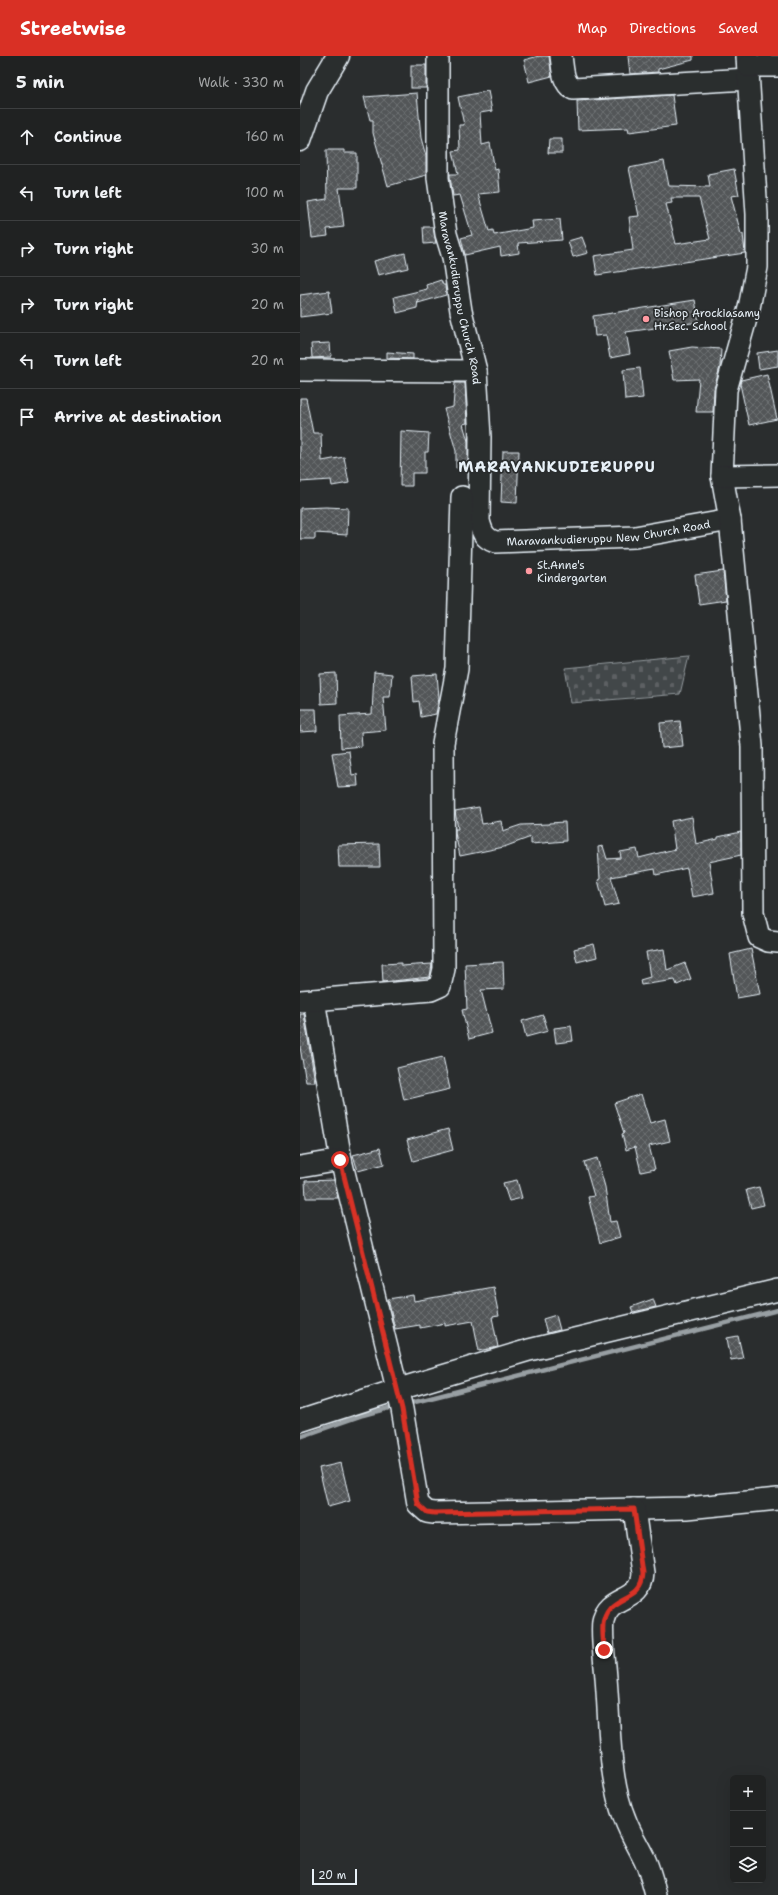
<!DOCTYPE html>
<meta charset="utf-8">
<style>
:root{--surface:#202222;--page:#282a2a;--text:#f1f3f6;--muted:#a2a4a5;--line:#3d3f40;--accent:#d93025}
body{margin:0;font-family:"Shantell Sans",sans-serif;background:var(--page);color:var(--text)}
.controls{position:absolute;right:12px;bottom:12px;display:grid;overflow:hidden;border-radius:6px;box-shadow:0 4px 16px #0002}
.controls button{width:36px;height:36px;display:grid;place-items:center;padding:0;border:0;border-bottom:1px solid var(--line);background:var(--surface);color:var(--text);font:20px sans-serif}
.scale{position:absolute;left:12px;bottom:10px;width:45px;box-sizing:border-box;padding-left:4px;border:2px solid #e8f1f8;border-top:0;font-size:11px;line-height:14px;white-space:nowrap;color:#e8f1f8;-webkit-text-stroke:3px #2a2d2e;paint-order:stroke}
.stop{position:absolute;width:12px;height:12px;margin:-9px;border:3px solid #d93025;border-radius:50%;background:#fff}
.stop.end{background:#d93025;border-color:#fff;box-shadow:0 1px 4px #0008}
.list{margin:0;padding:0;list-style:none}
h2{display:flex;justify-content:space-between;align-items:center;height:52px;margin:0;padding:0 16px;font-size:17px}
h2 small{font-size:13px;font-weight:400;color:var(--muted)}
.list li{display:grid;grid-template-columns:26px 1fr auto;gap:12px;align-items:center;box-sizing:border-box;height:56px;padding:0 16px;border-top:1px solid var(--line)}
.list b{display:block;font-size:15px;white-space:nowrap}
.list em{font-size:13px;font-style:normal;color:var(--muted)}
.icon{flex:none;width:22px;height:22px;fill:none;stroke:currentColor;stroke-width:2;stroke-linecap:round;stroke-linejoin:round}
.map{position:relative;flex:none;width:478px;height:1839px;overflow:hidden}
header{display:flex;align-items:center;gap:24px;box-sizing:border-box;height:56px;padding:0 20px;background:var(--accent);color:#fff}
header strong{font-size:19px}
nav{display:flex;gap:22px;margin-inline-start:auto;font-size:14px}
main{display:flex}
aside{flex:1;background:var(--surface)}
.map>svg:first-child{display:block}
.cemetery{fill:url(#cemetery-stones);stroke:#959ca0}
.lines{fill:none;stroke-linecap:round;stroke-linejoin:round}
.stream{stroke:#989fa3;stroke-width:4.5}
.building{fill:url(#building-cross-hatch);stroke:#e8f1f8;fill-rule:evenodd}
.minor-casing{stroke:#e8f1f8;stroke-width:24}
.major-casing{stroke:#e8f1f8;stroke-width:25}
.minor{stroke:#2a2d2e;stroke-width:21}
.major{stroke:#2a2d2e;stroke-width:22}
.route{stroke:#d93025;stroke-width:5}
.poi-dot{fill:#ff9aa2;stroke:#2a2d2e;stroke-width:1.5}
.labels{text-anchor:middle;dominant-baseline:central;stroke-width:3.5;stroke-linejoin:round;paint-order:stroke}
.street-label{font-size:11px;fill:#e8f1f8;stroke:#2a2d2e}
.poi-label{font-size:11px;fill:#e8f1f8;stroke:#2a2d2e;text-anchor:start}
.district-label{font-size:15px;font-weight:bold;letter-spacing:1px;fill:#e8f1f8;stroke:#2a2d2e}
</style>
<header>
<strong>Streetwise</strong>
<nav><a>Map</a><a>Directions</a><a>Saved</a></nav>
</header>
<main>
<aside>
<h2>5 min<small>Walk · 330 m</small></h2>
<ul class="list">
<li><svg class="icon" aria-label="ahead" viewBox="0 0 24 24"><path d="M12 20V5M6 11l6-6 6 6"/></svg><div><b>Continue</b></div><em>160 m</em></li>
<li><svg class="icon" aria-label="left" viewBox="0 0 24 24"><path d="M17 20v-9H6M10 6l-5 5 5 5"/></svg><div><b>Turn left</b></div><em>100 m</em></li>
<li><svg class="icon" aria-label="right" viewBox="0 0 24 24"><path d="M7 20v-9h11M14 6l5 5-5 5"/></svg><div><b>Turn right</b></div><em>30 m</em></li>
<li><svg class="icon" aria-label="right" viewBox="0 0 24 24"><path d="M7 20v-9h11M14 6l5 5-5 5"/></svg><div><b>Turn right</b></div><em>20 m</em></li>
<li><svg class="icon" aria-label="left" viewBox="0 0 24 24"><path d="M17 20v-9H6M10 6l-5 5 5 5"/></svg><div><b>Turn left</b></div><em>20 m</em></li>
<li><svg class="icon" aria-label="arrive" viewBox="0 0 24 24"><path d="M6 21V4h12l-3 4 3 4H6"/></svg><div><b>Arrive at destination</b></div></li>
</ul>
</aside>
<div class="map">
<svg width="478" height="1839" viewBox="0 0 478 1839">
<defs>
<pattern id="cemetery-stones" width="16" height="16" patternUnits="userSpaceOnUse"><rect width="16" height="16" fill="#424648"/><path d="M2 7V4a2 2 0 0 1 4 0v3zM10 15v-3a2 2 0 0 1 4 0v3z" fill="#5d6163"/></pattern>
<pattern id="building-cross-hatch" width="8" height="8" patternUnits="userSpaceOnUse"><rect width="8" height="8" fill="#535759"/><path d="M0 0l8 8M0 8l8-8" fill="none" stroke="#6c7072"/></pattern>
</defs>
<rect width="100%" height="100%" fill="#2a2d2e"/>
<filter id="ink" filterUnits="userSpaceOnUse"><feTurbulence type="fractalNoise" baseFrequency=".025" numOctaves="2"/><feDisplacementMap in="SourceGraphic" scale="8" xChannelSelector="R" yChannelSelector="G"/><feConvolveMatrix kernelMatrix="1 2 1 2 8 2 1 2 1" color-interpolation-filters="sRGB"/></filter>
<g filter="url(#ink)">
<polygon class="cemetery" points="389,600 380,638 271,647 265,612"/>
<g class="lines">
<g class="stream">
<polyline points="107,1348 478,1254"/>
<polyline points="0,1381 63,1359 96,1350"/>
</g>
</g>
<g class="building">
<polygon points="239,0 249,0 252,20 229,26 224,4"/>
<polygon points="328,0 393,0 393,4 358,13 358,16 330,18"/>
<rect x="111" y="9" width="15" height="23"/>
<polygon points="188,35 192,55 180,57 182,89 190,87 195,114 198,113 200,136 178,138 189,175 193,174 194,179 233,172 232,165 260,163 262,184 218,187 219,197 201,200 200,191 165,199 161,182 172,179 160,139 153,140 150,121 150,118 158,118 153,95 160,94 159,69 164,69 158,41"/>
<polygon points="117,37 121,82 126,100 126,119 88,130 73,77 73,64 70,64 64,41"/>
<polygon points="372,39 376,70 329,76 328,72 278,74 277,45"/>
<polygon points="249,83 262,83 262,97 248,97"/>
<polygon points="26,94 44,94 44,97 57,97 57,132 39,132 44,171 27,173 28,180 12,182 8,146 27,143"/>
<path d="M364 105 369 130 410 131 408 118 434 113 439 139 431 140 441 178H443L445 197 297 219 294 200 333 194 329 161 339 160 329 112ZM371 142H399L410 183 376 188 366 148 372 147Z"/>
<polygon points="123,171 133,171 136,187 124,188"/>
<polygon points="282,181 288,197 273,201 268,185"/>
<polygon points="105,197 108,212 78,219 74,205"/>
<polygon points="141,224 143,229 145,229 146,239 118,247 118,243 117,252 97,257 94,241 127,233 126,229"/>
<polygon points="29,235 32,257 0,261 0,239"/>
<polygon points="395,244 399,266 326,276 330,298 310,302 306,279 295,280 293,260"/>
<polygon points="30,287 31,301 12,302 11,288"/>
<polygon points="392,291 421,293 420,311 414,333 413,356 396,356 399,323 374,324 369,295"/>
<polygon points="478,294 478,310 459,313 457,297"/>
<polygon points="87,296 113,298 113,303 87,302"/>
<polygon points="340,312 343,342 325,344 323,314"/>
<polygon points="467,318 477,363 449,369 440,328 441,324"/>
<polygon points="155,327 165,327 167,367 163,368 168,385 168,412 156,412 156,395 144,353 153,351"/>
<polygon points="0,342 6,342 13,377 21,377 22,405 44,401 49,427 32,430 31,424 0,426"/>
<polygon points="101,375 129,377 128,396 125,396 125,417 112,417 112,430 100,430"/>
<polygon points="203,395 219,395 217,447 201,446"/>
<polygon points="26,451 48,452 47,479 15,477 15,483 0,483 0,452"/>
<polygon points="423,515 426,544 399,548 395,519"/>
<polygon points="74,616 92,618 90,641 83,641 86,674 61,676 62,690 41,692 40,660 72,658"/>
<polygon points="36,617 37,647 21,648 20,618"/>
<polygon points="137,618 139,642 136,658 121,661 119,645 114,646 112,620"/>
<polygon points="0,653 16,653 17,675 0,676"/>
<polygon points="380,665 383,690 362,692 360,667"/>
<polygon points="49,695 52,719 57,718 58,730 38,731 32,697"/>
<polygon points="179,751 182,768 201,765 203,775 221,769 249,768 249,767 265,766 266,785 231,788 231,781 204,791 160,800 155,777 155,773 158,773 155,755"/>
<polygon points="392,761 396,788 418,783 418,781 441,776 441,799 409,806 414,837 392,841 387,812 356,819 355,813 311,821 319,848 305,851 298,824 300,823 298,791 303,790 307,803 321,802 320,796 337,793 339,802 375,793 371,765"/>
<polygon points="79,788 80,811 39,811 38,789"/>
<polygon points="294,888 297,901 277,906 274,893"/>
<polygon points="364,893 367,914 385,907 391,923 377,929 375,924 341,929 340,924 350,921 346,896"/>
<polygon points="451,893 460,938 437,942 430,898"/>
<polygon points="203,906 204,933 181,934 192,977 169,983 162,954 167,953 165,908"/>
<polygon points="101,907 101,910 132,908 130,921 83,926 82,908"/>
<polygon points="0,958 4,958 15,1026 6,1026 0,991"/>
<polygon points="243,959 248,975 226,981 222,965"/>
<polygon points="271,970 273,985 256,987 254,972"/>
<polygon points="143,1001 150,1033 104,1044 97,1012"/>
<polygon points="341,1038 350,1067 365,1063 370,1085 349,1090 355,1113 341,1116 335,1091 326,1094 322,1078 324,1077 314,1047"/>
<polygon points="148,1073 153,1094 113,1105 107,1084"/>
<polygon points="80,1092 84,1108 58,1115 53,1099"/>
<polygon points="297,1102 305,1131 310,1166 316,1165 320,1181 300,1187 288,1141 294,1140 284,1106"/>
<polygon points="34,1124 38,1142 6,1142 5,1125"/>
<polygon points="217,1124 222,1142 209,1145 203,1127"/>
<polygon points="459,1131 464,1149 451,1152 446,1134"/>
<polygon points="193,1231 199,1260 192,1261 198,1291 179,1295 173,1265 145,1270 145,1267 120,1272 120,1269 95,1273 88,1243 113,1239 114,1245"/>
<polygon points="353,1243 356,1251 333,1256 331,1251"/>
<polygon points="256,1259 260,1274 247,1277 243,1263"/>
<polygon points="438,1280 443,1302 431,1304 427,1282"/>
<polygon points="41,1407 50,1445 28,1451 19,1412"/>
</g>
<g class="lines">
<g class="minor-casing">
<g id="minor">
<path id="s1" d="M138 0V122L146 178 153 201 161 255 176 315 180 381 179 465C182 476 184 482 195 486L335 481 430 464"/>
<path d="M261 0C263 12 262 26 273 33L448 23"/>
<polyline points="447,0 457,158 457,211 449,252 426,334 422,420 430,464 452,690 453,857 459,881 468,885 478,886"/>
<polyline points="448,10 478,10"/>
<polyline points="0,314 176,315"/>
<polyline points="422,420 478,419"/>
<polyline points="14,944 41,1104 102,1353 118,1448 127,1456 134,1457 387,1452 478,1443"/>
<polyline points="1,945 131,934 140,930 144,913 143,687 157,613 162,441"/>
<polyline points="0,1111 41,1104"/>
<polyline points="0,1365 96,1334 229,1294 478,1234"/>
<path d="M334 1453 343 1517C342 1547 308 1537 303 1565 301 1580 305 1606 306 1622 310 1666 308 1723 325 1763 330 1777 339 1791 345 1804 350 1815 353 1828 356 1839"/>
</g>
</g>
<g class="major-casing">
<polyline id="major" points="0,84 17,35 38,0"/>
</g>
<use href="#minor" class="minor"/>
<use href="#major" class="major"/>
</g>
</g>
<g class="lines" filter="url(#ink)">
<path class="route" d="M40 1104 102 1353 118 1448 127 1456 134 1457 334 1453 343 1517C342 1546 311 1536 304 1563 301 1572 304 1585 304 1594"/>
</g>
<g class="poi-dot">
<circle cx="346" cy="263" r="4"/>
<circle cx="229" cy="515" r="4"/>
</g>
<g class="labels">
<g class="street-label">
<text stroke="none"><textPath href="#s1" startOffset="244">Maravankudieruppu Church Road</textPath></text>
<text stroke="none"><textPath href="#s1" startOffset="611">Maravankudieruppu New Church Road</textPath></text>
</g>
<g class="poi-label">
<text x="354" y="257">Bishop Arockiasamy<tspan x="354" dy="13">Hr.Sec. School</tspan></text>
<text x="237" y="509">St.Anne's<tspan x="237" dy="13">Kindergarten</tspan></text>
</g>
<g class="district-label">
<text x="257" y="411">MARAVANKUDIERUPPU</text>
</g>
</g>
</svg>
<div class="controls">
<button>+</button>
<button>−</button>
<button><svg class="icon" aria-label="layers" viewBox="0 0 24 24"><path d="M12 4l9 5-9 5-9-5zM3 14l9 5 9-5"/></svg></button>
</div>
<div class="scale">20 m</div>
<div class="stop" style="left:40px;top:1104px"></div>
<div class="stop end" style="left:304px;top:1594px"></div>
</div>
</main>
